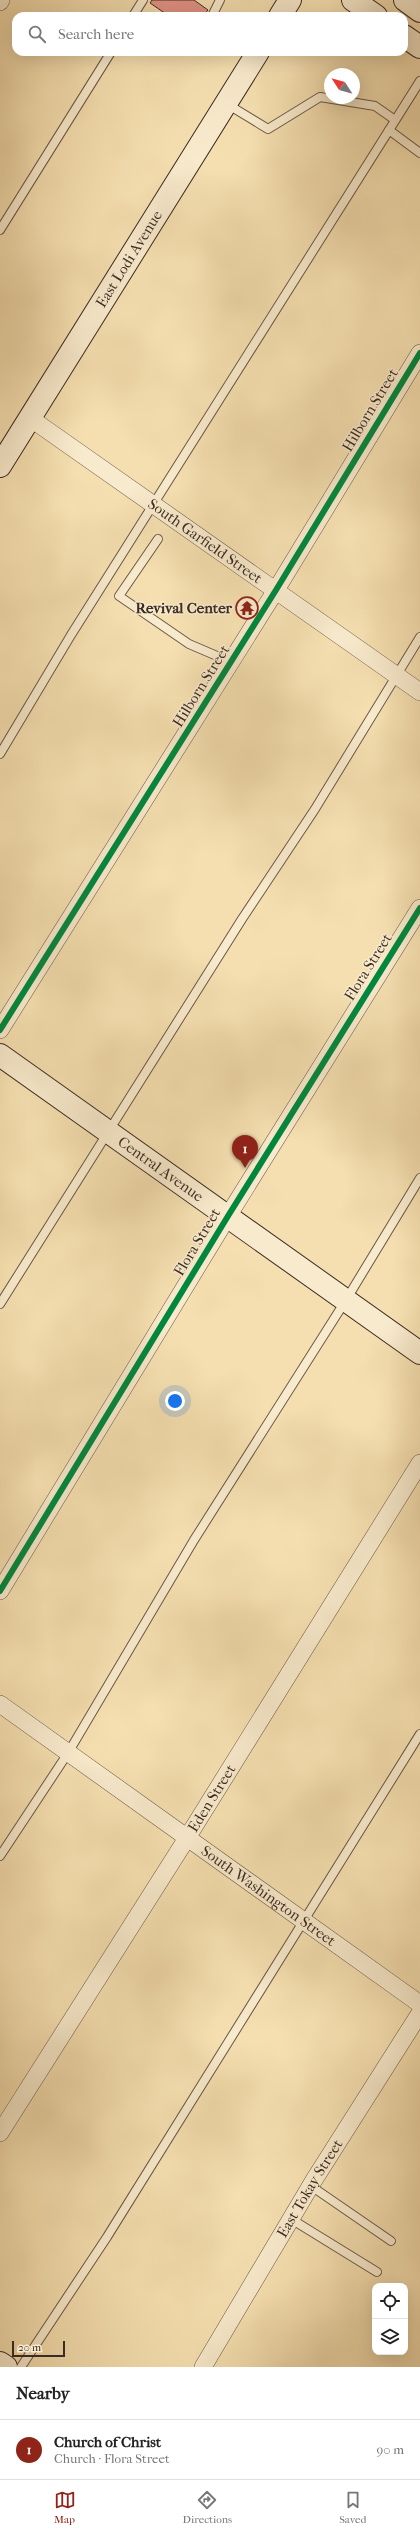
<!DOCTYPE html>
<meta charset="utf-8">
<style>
:root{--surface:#fff;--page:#f2f2f2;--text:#222;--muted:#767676;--line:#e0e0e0;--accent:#8f2418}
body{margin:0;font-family:"IM FELL French Canon",serif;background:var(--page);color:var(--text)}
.controls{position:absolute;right:12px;bottom:12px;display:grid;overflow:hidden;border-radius:8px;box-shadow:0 4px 16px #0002}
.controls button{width:36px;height:36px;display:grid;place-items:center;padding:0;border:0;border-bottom:1px solid var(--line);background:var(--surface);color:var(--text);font:20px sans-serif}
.compass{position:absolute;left:324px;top:68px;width:36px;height:36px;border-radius:50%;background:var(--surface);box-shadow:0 4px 16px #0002;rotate:306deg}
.scale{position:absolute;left:12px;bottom:10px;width:53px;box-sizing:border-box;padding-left:4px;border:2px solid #3c2b22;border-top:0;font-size:11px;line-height:14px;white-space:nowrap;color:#3c2b22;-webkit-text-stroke:3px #f8eacc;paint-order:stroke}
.you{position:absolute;left:175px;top:1401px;width:14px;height:14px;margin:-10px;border:3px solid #fff;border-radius:50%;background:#1a73e8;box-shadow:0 0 0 6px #1a73e833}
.badge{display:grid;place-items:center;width:26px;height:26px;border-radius:50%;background:var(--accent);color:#fff;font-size:13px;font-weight:700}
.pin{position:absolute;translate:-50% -33px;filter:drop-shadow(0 1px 2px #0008)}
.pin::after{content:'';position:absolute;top:21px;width:14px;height:12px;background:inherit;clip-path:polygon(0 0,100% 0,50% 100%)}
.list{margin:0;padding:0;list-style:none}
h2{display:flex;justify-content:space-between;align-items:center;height:52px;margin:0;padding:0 16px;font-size:17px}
h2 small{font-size:13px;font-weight:400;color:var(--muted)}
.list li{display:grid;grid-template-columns:26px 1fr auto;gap:12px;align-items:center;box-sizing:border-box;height:60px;padding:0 16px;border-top:1px solid var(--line)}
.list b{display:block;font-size:15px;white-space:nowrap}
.list p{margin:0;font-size:13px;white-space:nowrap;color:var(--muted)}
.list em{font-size:13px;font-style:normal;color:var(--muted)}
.icon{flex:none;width:22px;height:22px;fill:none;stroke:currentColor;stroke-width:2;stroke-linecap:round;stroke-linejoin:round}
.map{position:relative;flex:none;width:420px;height:2367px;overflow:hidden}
.search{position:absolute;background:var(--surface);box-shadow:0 4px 16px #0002;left:12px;right:12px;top:12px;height:44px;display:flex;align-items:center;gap:10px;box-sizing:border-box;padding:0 14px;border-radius:12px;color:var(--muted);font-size:15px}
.sheet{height:112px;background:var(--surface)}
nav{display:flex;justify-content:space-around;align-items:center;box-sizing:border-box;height:56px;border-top:1px solid var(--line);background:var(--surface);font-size:11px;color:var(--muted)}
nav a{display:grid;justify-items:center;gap:2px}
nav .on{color:var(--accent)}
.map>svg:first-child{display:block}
.building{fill:#e19184;stroke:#3c2b22}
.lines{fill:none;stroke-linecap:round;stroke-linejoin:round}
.lane-casing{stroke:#6a5846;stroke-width:10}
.street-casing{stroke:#6a5846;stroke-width:18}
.secondary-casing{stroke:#3c2b22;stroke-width:24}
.lane{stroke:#f8eacc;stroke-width:8}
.street{stroke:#f8eacc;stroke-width:17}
.secondary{stroke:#f8eacc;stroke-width:22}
.cycleway-casing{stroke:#f8eacc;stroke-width:8}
.cycleway{stroke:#00873e;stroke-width:6}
.labels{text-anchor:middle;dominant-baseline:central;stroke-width:3;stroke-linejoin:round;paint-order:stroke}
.street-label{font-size:15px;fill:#3c2b22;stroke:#f8eacc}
.poi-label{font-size:15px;font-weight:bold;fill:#3c2b22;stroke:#f8eacc;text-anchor:end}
</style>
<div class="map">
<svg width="420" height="2367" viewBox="0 0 420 2367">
<rect width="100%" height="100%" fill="#f5dfb0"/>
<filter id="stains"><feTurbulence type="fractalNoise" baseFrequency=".005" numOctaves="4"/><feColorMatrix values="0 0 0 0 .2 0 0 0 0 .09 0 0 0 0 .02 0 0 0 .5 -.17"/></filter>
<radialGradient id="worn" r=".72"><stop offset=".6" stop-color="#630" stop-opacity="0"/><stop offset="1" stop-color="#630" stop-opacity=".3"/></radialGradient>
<polygon class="building" points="152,0 194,0 208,10 203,16 169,16 150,3"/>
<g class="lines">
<g class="lane-casing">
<g id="lane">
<polyline points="133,16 143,0"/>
<polyline points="212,16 220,0"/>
<polyline points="227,104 268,129 320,97 375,106 395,120"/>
<polyline points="389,130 420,153"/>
<polyline points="0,230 111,52"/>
<polyline points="158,539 119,596 189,644 231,662"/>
<polyline points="0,754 71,635 420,81"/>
<polyline points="0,1304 242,919 315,809 420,637"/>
<polyline points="0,1856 68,1753 194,1540 346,1300 420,1178"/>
<polyline points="311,2186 391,2241"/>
<polyline points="291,2219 377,2272"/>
<polyline points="21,2367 107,2237 420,1734"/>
</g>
</g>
<g class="street-casing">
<g id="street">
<polyline points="0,2 1,0"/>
<path id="s1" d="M30 418 420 692"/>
<polyline points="0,1030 276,590 420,353"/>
<polyline points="0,1591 228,1216 420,908"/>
<path id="s2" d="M0 1704 420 2004"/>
<path id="s3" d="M0 2133 187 1838 420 1463"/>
<path id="s4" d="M203 2367 314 2180 420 2013"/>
</g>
</g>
<g class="secondary-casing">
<g id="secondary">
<polyline points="353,0 376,16"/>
<polyline points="405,0 420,11"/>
<polyline points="280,16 290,0"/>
<polyline points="404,36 420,47"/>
<path id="s5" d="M0 466 258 52"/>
<path id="s6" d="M0 1055 420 1353"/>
<polyline points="0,2363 6,2367"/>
</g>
</g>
<use href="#lane" class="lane"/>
<use href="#street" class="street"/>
<use href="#secondary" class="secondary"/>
<g class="cycleway-casing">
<g id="cycleway">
<polyline points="0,1030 276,590 420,353"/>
<polyline points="0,1591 228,1216 420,908"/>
</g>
</g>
<use href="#cycleway" class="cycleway"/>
</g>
<defs>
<g id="temple-ring" transform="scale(1.15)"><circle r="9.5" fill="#f8eacc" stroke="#8f2418" stroke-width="1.5"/><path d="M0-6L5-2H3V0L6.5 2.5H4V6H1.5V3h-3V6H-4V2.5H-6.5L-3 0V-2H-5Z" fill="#8f2418"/></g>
</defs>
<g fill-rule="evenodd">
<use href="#temple-ring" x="247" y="608"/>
</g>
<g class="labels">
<g class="street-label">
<text stroke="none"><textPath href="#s5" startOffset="244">East Lodi Avenue</textPath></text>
<text transform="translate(370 410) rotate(-59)">Hilborn Street</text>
<text stroke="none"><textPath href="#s1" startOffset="214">South Garfield Street</textPath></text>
<text transform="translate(201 686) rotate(-58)">Hilborn Street</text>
<text transform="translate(368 967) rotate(-58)">Flora Street</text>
<text stroke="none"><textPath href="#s6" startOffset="197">Central Avenue</textPath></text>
<text transform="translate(197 1242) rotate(-59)">Flora Street</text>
<text stroke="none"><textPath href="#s3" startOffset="396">Eden Street</textPath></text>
<text stroke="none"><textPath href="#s2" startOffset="330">South Washington Street</textPath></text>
<text stroke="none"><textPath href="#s4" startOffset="208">East Tokay Street</textPath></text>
</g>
<g class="poi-label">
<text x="232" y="608">Revival Center</text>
</g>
</g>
<rect width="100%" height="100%" filter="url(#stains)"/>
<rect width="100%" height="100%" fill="url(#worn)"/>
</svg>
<div class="controls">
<button><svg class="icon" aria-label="locate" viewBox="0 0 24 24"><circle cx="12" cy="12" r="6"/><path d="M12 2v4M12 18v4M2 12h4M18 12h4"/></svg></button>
<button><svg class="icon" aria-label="layers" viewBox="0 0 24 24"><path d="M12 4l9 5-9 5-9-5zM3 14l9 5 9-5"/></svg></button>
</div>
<svg class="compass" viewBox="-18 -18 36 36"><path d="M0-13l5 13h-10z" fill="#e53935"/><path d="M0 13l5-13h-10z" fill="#767676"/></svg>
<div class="scale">20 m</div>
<div class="you"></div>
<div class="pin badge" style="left:245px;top:1168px">1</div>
<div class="search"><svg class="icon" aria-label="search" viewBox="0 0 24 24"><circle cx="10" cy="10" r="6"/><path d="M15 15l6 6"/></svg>Search here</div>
</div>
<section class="sheet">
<h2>Nearby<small></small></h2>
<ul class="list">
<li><span class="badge">1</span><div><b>Church of Christ</b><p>Church · Flora Street</p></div><em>90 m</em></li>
</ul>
</section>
<nav>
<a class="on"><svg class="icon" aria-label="map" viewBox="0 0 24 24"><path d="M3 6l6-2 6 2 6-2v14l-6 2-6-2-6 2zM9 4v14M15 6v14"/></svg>Map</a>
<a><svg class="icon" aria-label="directions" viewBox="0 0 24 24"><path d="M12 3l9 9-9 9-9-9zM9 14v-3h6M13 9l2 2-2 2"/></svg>Directions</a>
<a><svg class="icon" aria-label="saved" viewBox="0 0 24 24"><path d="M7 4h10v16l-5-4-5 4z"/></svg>Saved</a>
</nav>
